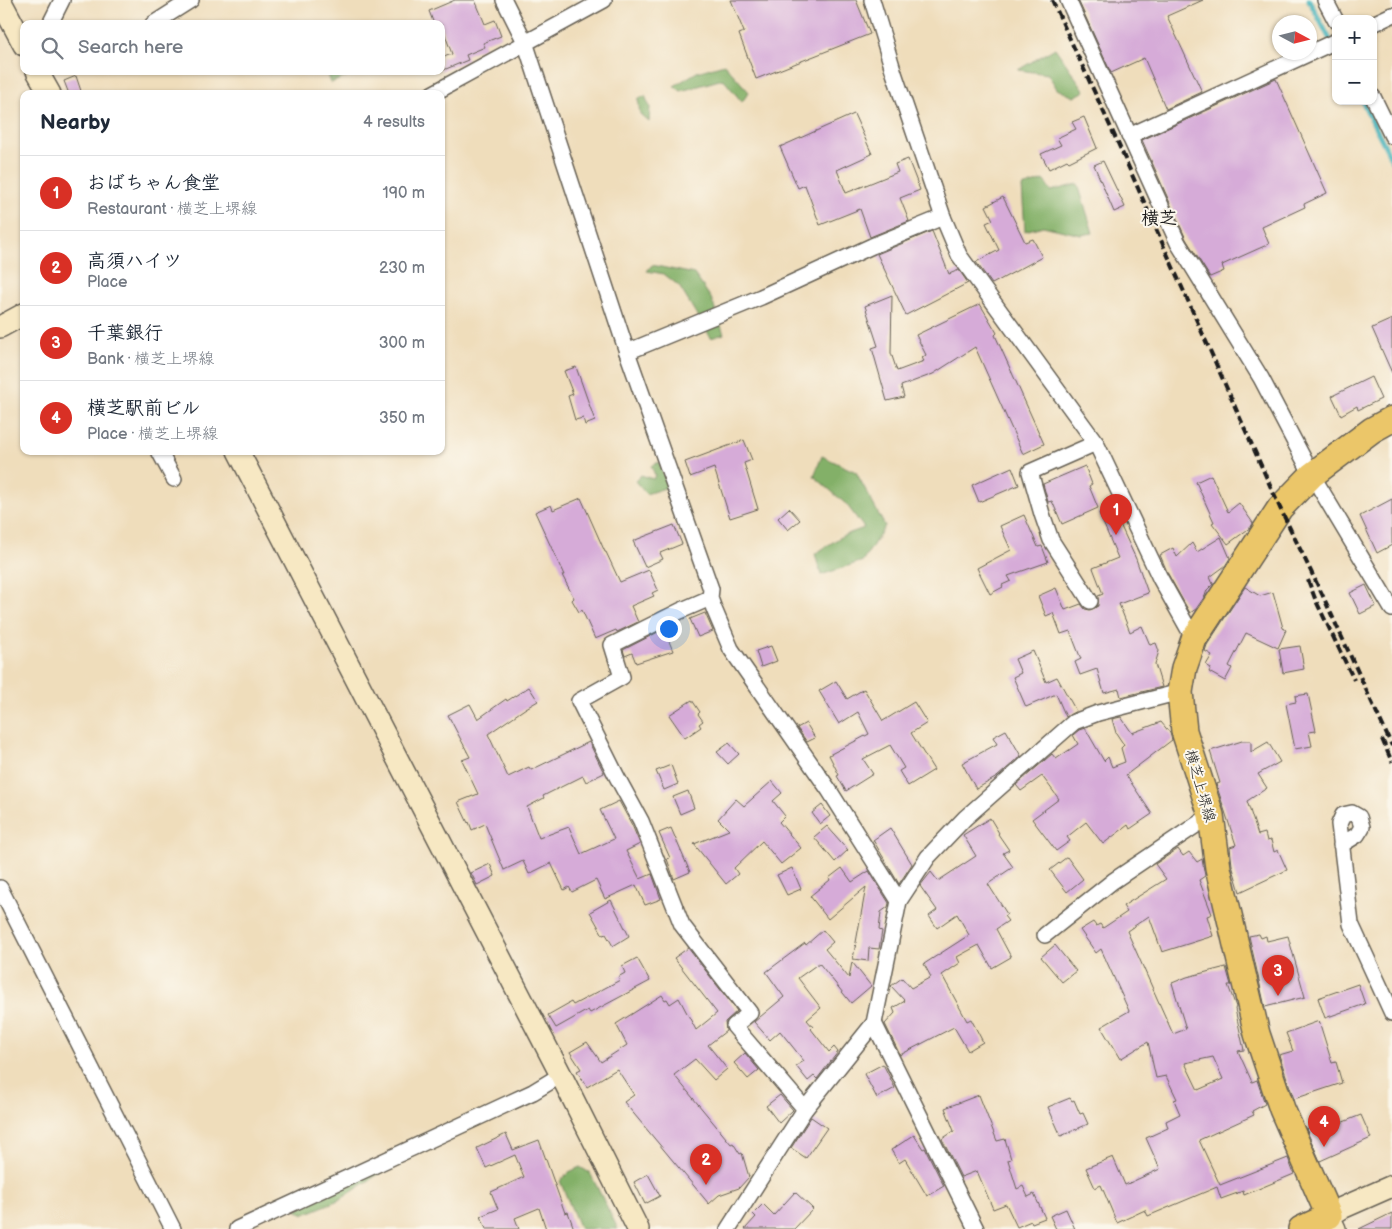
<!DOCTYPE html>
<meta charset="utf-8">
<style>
:root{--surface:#fff;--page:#f6f6f7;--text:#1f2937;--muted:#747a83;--line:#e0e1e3;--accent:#d93025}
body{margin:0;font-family:"Balsamiq Sans","Klee One",sans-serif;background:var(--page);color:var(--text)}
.controls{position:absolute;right:15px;top:15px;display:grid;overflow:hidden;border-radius:10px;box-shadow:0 1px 4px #0004}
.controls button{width:45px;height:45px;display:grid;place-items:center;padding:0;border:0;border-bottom:1px solid var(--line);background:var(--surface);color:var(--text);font:25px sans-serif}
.compass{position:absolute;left:1272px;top:15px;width:45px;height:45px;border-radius:50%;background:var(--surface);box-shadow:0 1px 4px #0004;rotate:97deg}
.you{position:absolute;left:668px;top:628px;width:18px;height:18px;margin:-12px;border:4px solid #fff;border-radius:50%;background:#1a73e8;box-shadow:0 0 0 8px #1a73e833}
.badge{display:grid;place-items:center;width:32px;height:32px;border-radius:50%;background:var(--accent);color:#fff;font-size:16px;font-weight:700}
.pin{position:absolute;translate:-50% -41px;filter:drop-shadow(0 1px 2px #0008)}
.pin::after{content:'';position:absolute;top:26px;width:18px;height:15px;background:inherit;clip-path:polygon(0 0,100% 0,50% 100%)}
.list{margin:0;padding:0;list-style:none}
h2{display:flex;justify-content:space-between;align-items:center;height:65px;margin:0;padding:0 20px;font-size:21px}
h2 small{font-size:16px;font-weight:400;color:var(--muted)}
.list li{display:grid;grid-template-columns:32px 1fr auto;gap:15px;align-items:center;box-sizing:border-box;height:75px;padding:0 20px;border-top:1px solid var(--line)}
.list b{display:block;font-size:19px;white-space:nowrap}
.list p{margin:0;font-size:16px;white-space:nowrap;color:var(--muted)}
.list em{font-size:16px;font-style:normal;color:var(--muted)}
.icon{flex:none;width:28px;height:28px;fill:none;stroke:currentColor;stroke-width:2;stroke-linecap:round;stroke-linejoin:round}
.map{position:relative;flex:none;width:1392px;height:1229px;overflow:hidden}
.search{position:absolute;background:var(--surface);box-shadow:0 1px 4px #0004;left:20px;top:20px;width:425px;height:55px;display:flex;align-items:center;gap:12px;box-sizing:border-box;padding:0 18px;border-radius:10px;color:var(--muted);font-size:19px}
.panel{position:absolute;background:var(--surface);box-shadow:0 1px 4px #0004;left:20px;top:90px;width:425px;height:365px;border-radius:10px}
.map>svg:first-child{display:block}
.forest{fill:#83b068;stroke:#506642}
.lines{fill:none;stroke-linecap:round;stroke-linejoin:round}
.stream{stroke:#3eafb7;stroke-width:5}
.building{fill:#d6abd8;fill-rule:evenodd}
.street-casing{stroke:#666054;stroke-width:18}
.secondary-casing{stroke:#666054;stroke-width:24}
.primary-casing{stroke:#666054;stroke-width:28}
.street{stroke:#fff;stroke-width:15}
.secondary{stroke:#f7e8c3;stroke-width:21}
.primary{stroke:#ebc669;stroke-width:25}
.rail{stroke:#1c1c1c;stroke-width:4;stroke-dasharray:8 4;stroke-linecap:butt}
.labels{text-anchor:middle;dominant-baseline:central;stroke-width:4;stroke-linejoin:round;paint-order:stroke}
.street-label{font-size:15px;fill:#1c1c1c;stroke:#fbf7ec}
.quarter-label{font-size:18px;font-weight:bold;fill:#1c1c1c;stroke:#fbf7ec}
</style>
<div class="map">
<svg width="1392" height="1229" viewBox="0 0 1392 1229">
<rect width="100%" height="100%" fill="#fbf7ec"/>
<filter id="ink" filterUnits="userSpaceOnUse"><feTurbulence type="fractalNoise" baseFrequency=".02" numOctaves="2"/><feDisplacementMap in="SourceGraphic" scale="10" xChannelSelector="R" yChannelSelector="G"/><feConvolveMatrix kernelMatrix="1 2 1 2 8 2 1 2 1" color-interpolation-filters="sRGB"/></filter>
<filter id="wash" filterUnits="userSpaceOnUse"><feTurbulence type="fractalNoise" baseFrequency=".0096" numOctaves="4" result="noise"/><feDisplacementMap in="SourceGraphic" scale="20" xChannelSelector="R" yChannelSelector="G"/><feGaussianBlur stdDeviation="1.12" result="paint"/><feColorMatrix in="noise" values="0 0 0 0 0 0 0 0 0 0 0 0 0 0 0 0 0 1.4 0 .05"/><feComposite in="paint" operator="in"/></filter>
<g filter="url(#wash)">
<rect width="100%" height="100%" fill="#efddbb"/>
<g class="forest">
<polygon points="1055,48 1085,91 1074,97 1057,89 1048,74 1018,70"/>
<polygon points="724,64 749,92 742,102 723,79 681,91 674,86 697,72"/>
<polygon points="328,71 361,71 331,83 327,72"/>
<polygon points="645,96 650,107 649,122 640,114 638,99"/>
<polygon points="1044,180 1051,191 1078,184 1093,233 1081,235 1043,226 1025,231 1022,187"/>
<polygon points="652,265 694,274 711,298 724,334 711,338 679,286 664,274 647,271"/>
<polygon points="822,456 856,472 885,526 863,561 821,575 815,554 842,536 864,528 847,505 814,476"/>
<polygon points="659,462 668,487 646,494 635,481 641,475 653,479 655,475 651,466"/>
<polygon points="392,1162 392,1165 341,1199 305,1214 295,1210"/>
<polygon points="580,1167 590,1173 618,1229 580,1229 560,1181 569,1172"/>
</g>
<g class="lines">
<g class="stream">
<polyline points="1309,0 1336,51"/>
<polyline points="1362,101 1392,160"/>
</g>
</g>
<g id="blocks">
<g class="building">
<polygon points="455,0 475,0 485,24 495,20 501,36 483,43 485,47 466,55 468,60 441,71 441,58 452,54 441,24 434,24 429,11"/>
<polygon points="731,0 856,0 870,34 756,79 739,34 744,32"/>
<polygon points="1078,0 1203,0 1167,16 1202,92 1166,109 1144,58 1111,73"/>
<polygon points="76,76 82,94 69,94 64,81"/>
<polygon points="1276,79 1327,193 1304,204 1305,207 1262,227 1269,244 1222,265 1224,271 1210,277 1186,239 1142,140"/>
<polygon points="854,114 872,154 837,170 846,193 898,172 895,164 908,159 920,190 900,198 909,221 870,237 860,209 820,225 805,185 798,188 780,147"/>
<polygon points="1084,117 1097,148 1069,162 1067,160 1049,169 1041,154 1061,145 1057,138 1076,129 1072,122"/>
<polygon points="1103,161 1125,207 1114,212 1094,165"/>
<polygon points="1003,197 1025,242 1033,239 1042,257 992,284 976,262 999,250 986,223 993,220 986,206"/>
<polygon points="932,231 949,274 959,270 968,283 906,315 877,254"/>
<polygon points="892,295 891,353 897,371 924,361 922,358 926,355 916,335 980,304 997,333 995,335 1044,444 1023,454 975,347 933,374 901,386 904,397 887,401 872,348 878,346 865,306"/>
<polygon points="1392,319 1392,373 1372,328"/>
<polygon points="576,367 595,421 585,425 583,418 575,420 568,396 573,394 564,371"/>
<polygon points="1371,377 1381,399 1358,410 1357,406 1341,415 1332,396"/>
<polygon points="744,440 752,460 744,463 758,509 730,518 714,468 690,477 685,462"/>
<polygon points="1085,466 1092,484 1089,486 1098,508 1062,524 1052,501 1048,502 1043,484"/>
<polygon points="1012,467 1019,485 979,502 972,485"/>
<polygon points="1211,475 1228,512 1239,503 1253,523 1251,527 1228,544 1212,523 1214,522 1196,482"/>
<polygon points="581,498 605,552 606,552 620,582 649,570 658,590 652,593 654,596 631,606 638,622 617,632 616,630 595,639 582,610 579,612 572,600 574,598 562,575 564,575 535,512 551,505 553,510"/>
<polygon points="1392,499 1392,545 1377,553 1360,516"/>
<polygon points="1112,507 1136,559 1148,593 1119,604 1130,632 1142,626 1150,645 1156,643 1159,651 1155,664 1162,687 1121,697 1119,689 1104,693 1097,669 1080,675 1075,662 1081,659 1070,631 1061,634 1053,613 1046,616 1038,596 1056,588 1065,610 1081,604 1085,609 1090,610 1098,606 1098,596 1103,594 1093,568 1118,558 1099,513"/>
<polygon points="789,508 800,520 788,530 778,518"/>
<polygon points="1024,515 1038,547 1042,546 1048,562 1008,576 1011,581 1002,585 1003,587 990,594 977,568 1011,550 1000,526"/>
<polygon points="674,525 682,544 660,553 663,559 645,567 633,541"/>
<polygon points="1221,537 1230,558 1225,566 1210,577 1213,584 1207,590 1205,596 1196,609 1190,613 1168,574 1160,555 1173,548 1177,557 1192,543 1197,552"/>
<polygon points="1366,585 1376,606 1360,614 1350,593"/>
<polygon points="1245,587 1260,596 1273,592 1283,628 1286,630 1278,648 1246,633 1229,666 1232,668 1225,681 1209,672 1211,668 1206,665 1212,655 1205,651 1207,645"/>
<polygon points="705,613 713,631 698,637 690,619"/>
<polygon points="664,629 673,651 636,663 632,653 625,656 623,650"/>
<polygon points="771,646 777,661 761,667 756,651"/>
<polygon points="1300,646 1304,669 1283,673 1279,649"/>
<polygon points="1033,651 1046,682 1057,677 1076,711 1066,717 1056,694 1026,707 1013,677 1021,673 1015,659"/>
<polygon points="836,681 847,699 864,689 883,721 914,702 927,723 911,733 934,770 908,786 899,771 904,768 890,745 863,759 873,774 846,791 837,776 839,775 829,755 869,734 858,712 839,724 819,691"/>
<polygon points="529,687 538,701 526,708 488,734 508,777 529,767 531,770 589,742 604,773 586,782 583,776 543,796 544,798 527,807 539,838 569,827 581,854 614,839 600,810 619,801 632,825 640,844 626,851 640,879 652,874 661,899 645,905 636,885 605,899 596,880 572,892 569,887 564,890 551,863 529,874 523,861 504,870 485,824 472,830 469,822 468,823 458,802 478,794 462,760 470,757 448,715 470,704 478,719 506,699 507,701"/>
<polygon points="1308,694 1316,731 1309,732 1312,746 1295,749 1286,704 1296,702 1295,696"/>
<polygon points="692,700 700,712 698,714 703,721 699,724 701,727 685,738 669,715"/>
<polygon points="1121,717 1132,733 1161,722 1170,733 1172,740 1126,775 1152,814 1130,829 1128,825 1103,844 1086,822 1067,837 1070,841 1056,851 1032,819 1059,799 1042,776 1021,791 1016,785 1052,754 1056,759 1078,744 1073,735 1079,730 1085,728 1104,761 1108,757 1112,767 1125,762 1121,748 1124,745 1116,733 1112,719"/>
<polygon points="806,723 815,738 807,742 797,728"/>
<polygon points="1006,730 1021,756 997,777 976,789 962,763 997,744 993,737"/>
<polygon points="1242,741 1251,741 1251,752 1268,742 1280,762 1258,774 1267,788 1247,801 1258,835 1265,833 1267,841 1271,840 1274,852 1278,850 1287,870 1240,892 1232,865 1230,847 1236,845 1216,784 1220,783 1210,751"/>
<polygon points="729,743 739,754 728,764 717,752"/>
<polygon points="671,765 678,784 664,790 656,771"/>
<polygon points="772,781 782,793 773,801 785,816 779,822 801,848 781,864 762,841 734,868 738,874 726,884 694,844 729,830 718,819 736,799 744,806"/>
<polygon points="688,791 694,808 680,814 673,797"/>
<polygon points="822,805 830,816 820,824 812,813"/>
<polygon points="990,818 999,833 998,834 1009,850 1003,853 1013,867 988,884 1007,914 1004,916 1008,921 996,929 1011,957 992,968 979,945 957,957 960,963 942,975 967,1021 971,1019 983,1042 968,1051 954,1027 900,1055 885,1024 895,1013 893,1008 905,1001 891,986 902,978 911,988 931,977 924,964 969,935 957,914 937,928 929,916 937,910 920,886 931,872 938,881 976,856 963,835"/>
<polygon points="827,826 848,850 835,862 814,837"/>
<polygon points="671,828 690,872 674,879 667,859 670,858 659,833"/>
<polygon points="890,828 912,864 899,884 873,840"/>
<path d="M1178 849 1183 856 1189 852 1197 862 1202 859 1205 876 1199 880 1212 914 1207 916 1213 936 1162 952 1149 916 1127 931 1173 1034 1186 1029 1172 983 1187 977 1226 967 1231 985H1228L1236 1007 1235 1009 1244 1050 1238 1051 1252 1082 1257 1080 1265 1104 1252 1111 1254 1115 1199 1140 1220 1185 1288 1158 1294 1174 1244 1195 1243 1191 1221 1199 1217 1187 1148 1216 1145 1210 1117 1223 1101 1185 1095 1188 1086 1168 1113 1157 1125 1185 1160 1169 1146 1138 1168 1128 1166 1121 1180 1114 1174 1100 1177 1099 1166 1076 1156 1078 1148 1042 1120 1059 1101 1027 1129 1011 1101 949 1096 953 1080 930 1093 922 1096 926 1100 924 1103 928 1127 912 1123 906 1166 879 1155 864ZM1213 1057 1223 1079 1198 1090 1185 1063Z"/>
<polygon points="1067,857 1083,879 1067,892 1050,870"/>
<polygon points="490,864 495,876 477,885 471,873"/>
<polygon points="792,868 801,889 787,895 777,875"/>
<polygon points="842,868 852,882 869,871 889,903 888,907 881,912 879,930 882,931 879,949 869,948 868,961 853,959 866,887 828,919 810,896 830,880 829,878"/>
<polygon points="611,900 629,936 613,946 606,934 603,935 590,912"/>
<polygon points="823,930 833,942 825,949 849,978 852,962 871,986 851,1003 819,963 798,978 821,1008 807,1020 813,1027 811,1029 829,1052 834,1047 838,1052 817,1079 814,1076 808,1081 796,1066 804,1061 780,1031 770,1040 754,1022 784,997 766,972 805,943 806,945"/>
<polygon points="1259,934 1261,938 1266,936 1267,941 1288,936 1305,997 1265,1007 1249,936"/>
<polygon points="1055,945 1076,971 1062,982 1041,957"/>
<polygon points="688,948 737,1011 725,1022 726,1031 708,1045 727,1069 714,1080 695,1059 674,1075 731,1144 733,1143 740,1154 742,1153 749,1177 739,1188 719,1195 709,1204 624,1102 634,1095 617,1069 587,1087 577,1071 581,1069 570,1052 587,1042 601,1062 627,1045 616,1024 662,995 665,1000 667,999 670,1004 679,998 696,1030 717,1013 674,958"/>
<polygon points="637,958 650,981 590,1013 588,1010 556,1028 548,1015 571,1002 573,1005 620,980 618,977 625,973 622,966"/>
<polygon points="1358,984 1365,1004 1325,1018 1318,998"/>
<polygon points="1319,1021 1332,1063 1336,1062 1342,1083 1294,1099 1279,1055 1293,1051 1286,1033"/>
<polygon points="745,1053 759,1070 748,1079 734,1063"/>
<polygon points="883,1064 895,1088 877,1098 864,1074"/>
<polygon points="780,1095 793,1110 779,1123 766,1106"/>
<polygon points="979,1095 997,1141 1005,1139 1011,1159 1008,1160 1017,1189 1023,1186 1028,1197 1034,1194 1045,1218 1032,1223 1031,1221 1017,1227 1006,1204 993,1209 977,1171 961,1177 942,1139 954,1131 945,1108"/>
<polygon points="1070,1098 1072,1101 1074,1100 1080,1114 1083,1113 1088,1124 1061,1136 1048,1107"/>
<polygon points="1361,1115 1371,1138 1320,1161 1306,1129 1330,1119 1333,1126"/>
<polygon points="811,1117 827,1128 806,1158 791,1148"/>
<polygon points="506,1134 513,1150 539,1140 565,1213 568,1212 574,1229 546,1229 539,1208 515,1218 519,1229 486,1229 481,1216 498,1209 491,1192 524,1177 515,1155 486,1168 477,1148"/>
<polygon points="914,1135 923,1149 925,1148 944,1186 927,1196 905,1159 899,1163 891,1150"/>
<polygon points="648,1174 660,1196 645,1204 634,1182"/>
<polygon points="795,1192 813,1209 794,1229 745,1229 756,1217 753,1214 763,1204 774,1215"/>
<polygon points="1066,1209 1075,1229 1056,1229 1050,1216"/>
<polygon points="1392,1213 1392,1229 1359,1229"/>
</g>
</g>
</g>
<g filter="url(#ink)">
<use href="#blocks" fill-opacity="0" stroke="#666054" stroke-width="1"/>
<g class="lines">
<g class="street-casing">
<g id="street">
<polyline points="504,0 525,42 627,352 711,589 710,598 714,609 731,649 829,790 899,901"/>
<polyline points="872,0 894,73 943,217 959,255 1096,443 1160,578 1194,639"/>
<polyline points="1068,0 1178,243 1261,378 1312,475 1392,609"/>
<polyline points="1325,0 1336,21"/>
<polyline points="50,24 62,0"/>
<polyline points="153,24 191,0"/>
<polyline points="1373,24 1392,15"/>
<polyline points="432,94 604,0"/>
<polyline points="1373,97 1392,136"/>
<polyline points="1129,136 1336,41"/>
<polyline points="627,352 761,297 872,246 943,217"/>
<polyline points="159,451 174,479"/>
<polyline points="710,598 680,611 612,645 622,677 579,701 617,777 641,821 682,925 750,1013 734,1026 805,1109"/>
<polyline points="1090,601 1051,540 1042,514 1030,472 1096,443"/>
<polyline points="1341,845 1357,835 1362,827 1359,817 1352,813 1343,815 1339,824 1351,924 1392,1013"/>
<polyline points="0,888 173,1229"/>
<polyline points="1045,935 1113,881 1211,815"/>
<polyline points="874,1023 976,1229"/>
<polyline points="237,1229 533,1092 561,1075"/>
<polyline points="728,1229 805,1109 874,1023 899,901 928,857 965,818 1074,722 1098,713 1180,692"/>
</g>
</g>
<g class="secondary-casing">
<g id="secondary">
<polyline points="0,0 24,45"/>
<polyline points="37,71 50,94"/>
<polyline points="0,327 24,314"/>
<polyline points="238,451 561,1075 638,1229"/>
<polyline points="1335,1229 1329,1216 1342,1208 1392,1186"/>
</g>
</g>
<g class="primary-casing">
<polyline id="primary" points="1301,1229 1329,1216 1282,1109 1257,1034 1218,868 1211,815 1184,731 1180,692 1184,668 1194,639 1280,508 1312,475 1372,430 1392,419"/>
</g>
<use href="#street" class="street"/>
<use href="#secondary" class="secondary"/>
<use href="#primary" class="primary"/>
<g class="rail">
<polyline points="1052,0 1117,141 1280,508 1322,594 1392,746"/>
<polyline points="1308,580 1316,601 1354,680"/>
<polyline points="1382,739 1392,762"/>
</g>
</g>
</g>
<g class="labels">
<g class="street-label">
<text transform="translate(1200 786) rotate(74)">横芝上堺線</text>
</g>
<g class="quarter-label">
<text x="1159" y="218">横芝</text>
</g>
</g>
</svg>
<div class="controls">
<button>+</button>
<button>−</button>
</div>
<svg class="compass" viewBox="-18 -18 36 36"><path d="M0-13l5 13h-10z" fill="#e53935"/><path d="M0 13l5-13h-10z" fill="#747a83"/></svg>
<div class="you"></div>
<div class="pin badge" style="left:1116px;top:535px">1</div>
<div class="pin badge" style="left:706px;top:1185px">2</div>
<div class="pin badge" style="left:1278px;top:996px">3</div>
<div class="pin badge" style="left:1324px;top:1147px">4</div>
<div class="search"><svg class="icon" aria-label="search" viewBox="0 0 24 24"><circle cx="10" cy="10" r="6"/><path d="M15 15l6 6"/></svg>Search here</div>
<section class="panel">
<h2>Nearby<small>4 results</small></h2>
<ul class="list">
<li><span class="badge">1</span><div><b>おばちゃん食堂</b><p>Restaurant · 横芝上堺線</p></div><em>190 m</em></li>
<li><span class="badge">2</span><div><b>高須ハイツ</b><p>Place</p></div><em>230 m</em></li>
<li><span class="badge">3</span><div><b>千葉銀行</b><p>Bank · 横芝上堺線</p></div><em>300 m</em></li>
<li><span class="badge">4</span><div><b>横芝駅前ビル</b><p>Place · 横芝上堺線</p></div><em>350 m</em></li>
</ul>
</section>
</div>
